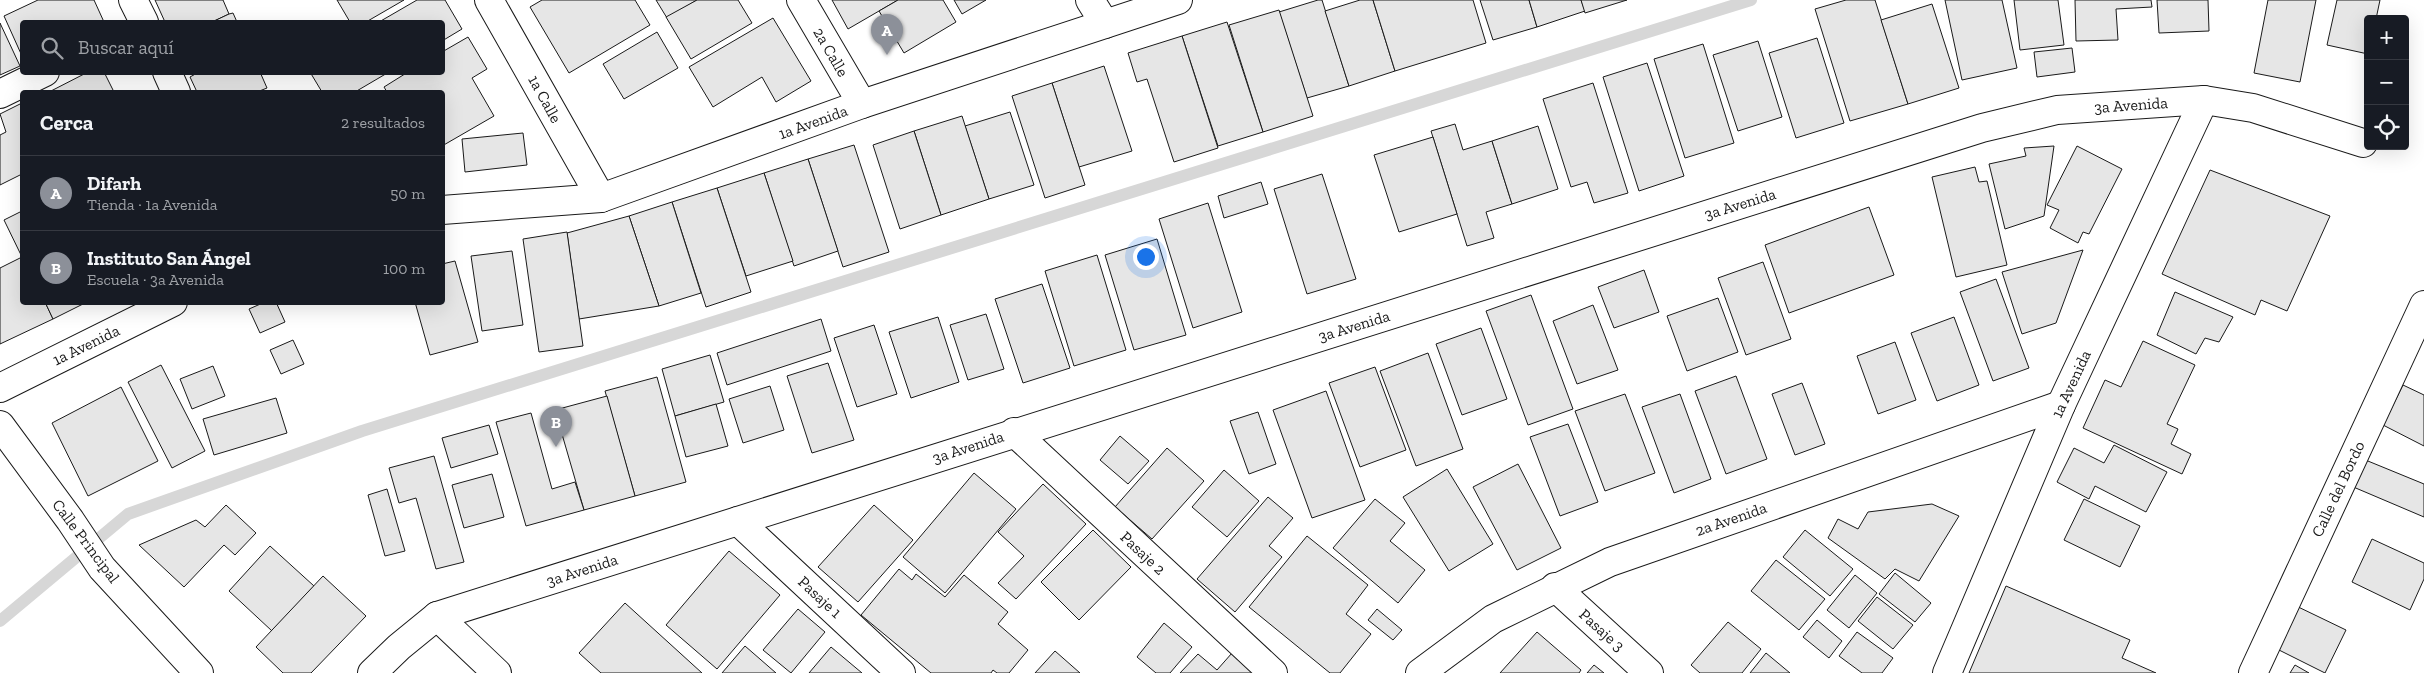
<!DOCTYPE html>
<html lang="es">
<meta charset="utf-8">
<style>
:root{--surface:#171b24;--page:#242831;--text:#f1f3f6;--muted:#9ea1a6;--line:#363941;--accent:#8c9099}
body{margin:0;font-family:"Zilla Slab",serif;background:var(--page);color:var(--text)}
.controls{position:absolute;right:15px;top:15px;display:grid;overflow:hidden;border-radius:5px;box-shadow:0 5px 20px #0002}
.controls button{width:45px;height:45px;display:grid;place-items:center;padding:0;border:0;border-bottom:1px solid var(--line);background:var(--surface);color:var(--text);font:25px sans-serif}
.you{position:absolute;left:1145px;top:256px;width:18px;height:18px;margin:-12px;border:4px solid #fff;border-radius:50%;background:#1a73e8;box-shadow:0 0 0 8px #1a73e833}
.badge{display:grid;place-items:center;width:32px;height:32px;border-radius:50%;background:var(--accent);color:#fff;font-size:16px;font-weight:700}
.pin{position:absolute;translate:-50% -41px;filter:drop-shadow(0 1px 2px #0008)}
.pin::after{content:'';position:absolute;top:26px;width:18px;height:15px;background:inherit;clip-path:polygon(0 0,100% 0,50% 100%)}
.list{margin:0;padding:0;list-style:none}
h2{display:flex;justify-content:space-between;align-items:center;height:65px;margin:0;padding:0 20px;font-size:21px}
h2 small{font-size:16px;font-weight:400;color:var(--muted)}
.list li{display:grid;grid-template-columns:32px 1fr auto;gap:15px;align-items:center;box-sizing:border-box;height:75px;padding:0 20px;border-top:1px solid var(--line)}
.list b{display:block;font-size:19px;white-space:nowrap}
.list p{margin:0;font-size:16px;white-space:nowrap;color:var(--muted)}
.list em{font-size:16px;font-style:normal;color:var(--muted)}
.icon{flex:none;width:28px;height:28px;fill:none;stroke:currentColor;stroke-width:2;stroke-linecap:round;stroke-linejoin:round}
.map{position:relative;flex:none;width:2424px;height:673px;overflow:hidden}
.search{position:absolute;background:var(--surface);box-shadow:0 5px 20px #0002;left:20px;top:20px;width:425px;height:55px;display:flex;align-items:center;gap:12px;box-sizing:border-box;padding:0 18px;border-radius:5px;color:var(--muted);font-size:19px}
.panel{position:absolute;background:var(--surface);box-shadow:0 5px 20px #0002;left:20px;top:90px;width:425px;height:215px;border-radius:5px}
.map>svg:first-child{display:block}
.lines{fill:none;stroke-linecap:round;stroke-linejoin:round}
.stream{stroke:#d7d7d7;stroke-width:12}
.building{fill:#e6e6e6;stroke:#1a1a1a}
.minor-casing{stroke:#1a1a1a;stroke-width:30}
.minor{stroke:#fff;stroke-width:28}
.labels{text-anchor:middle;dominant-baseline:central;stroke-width:4;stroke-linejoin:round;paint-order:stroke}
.street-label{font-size:16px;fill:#1a1a1a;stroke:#fff}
</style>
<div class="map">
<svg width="2424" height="673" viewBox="0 0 2424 673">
<rect width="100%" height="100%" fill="#fff"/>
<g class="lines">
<polyline class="stream" points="0,621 128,514 362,431 1751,0"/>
</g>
<g class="building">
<polygon points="38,0 94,0 104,22 22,22 22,56 4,16"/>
<polygon points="155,0 223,0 229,14 212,22 165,22"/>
<polygon points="337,0 404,0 366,22 350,22"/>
<polygon points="417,0 445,0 462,29 442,41 442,22 379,22"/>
<polygon points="542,0 635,0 650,25 569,73 530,7"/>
<polygon points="656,0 697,0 667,18"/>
<polygon points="697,0 738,0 752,23 691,59 666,17"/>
<polygon points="832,0 898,0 848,29"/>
<polygon points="898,0 943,0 956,22 904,53 879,11"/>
<polygon points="954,0 986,0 962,14"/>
<polygon points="1318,0 1322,0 1349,86 1307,98 1279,12"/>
<polygon points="1360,0 1373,0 1395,71 1349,86 1325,11"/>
<polygon points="1373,0 1473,0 1486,43 1395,71"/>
<polygon points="1480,0 1529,0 1537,27 1493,40"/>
<polygon points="1529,0 1581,0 1585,11 1537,27"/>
<polygon points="1581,0 1627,0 1585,13"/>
<polygon points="1846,0 1875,0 1908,104 1850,121 1815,9"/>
<polygon points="1945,0 2002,0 2017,68 1962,80"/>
<polygon points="2014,0 2058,0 2064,45 2020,50"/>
<polygon points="2075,0 2151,0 2152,7 2116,9 2118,40 2076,41"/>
<polygon points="2157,0 2208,0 2209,31 2159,33"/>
<polygon points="2268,0 2316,0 2300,82 2254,73"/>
<polygon points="2337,0 2380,0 2376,19 2368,19 2368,54 2327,45"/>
<polygon points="1932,4 1959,88 1908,104 1881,20"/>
<polygon points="1279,10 1313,116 1263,132 1229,25"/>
<polygon points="233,13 237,22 212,22 229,14"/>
<polygon points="773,18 811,81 776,102 762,77 713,107 689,67"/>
<polygon points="1227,22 1263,132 1218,146 1182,36"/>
<polygon points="0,23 20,66 0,75"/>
<polygon points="657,32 678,68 624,99 603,64"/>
<polygon points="1182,36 1218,148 1174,162 1147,79 1137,82 1128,53"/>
<polygon points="468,37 487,69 472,78 494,116 442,146 442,92 387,92 384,87 408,72 442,72 442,52"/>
<polygon points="1817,38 1844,123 1796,138 1769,53"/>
<polygon points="1758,41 1782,117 1738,131 1713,55"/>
<polygon points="1703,44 1734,143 1685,158 1654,59"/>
<polygon points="2072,48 2075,72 2037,77 2034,52"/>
<polygon points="1647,63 1684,176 1639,191 1603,77"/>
<polygon points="1104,66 1132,151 1079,167 1052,83"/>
<polygon points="88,72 104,72 114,92 49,92"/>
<polygon points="199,72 260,72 267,88 257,92 197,92 190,77"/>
<polygon points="310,72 389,72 355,92 322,92"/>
<polygon points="1052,83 1085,185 1045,198 1012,96"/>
<polygon points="1593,83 1628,193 1594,203 1587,182 1571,187 1543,99"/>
<polygon points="22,103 22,174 0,185 0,135 6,132 0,114"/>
<polygon points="1010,112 1034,185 989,199 965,126"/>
<polygon points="962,116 989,199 941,215 914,131"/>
<polygon points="1455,124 1463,150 1492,141 1512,204 1486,212 1494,238 1467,246 1431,131"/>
<polygon points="1538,126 1558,189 1512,204 1492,141"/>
<polygon points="914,131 941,215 900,229 873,145"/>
<polygon points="523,133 527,165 465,172 462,139"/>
<polygon points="1433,137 1457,214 1399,232 1374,155"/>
<polygon points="854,145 889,252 843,267 808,159"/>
<polygon points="2054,146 2044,216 2005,229 1989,164 2026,156 2024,148"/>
<polygon points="2077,146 2122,169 2089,234 2083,232 2078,243 2050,228 2059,210 2047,205"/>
<polygon points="808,159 838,251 794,266 764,173"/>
<polygon points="1975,167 1979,182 1987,181 2007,265 1956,277 1932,177"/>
<polygon points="2210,170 2330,216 2287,311 2261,300 2255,315 2162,274"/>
<polygon points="764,173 793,261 746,276 717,188"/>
<polygon points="1322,174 1356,279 1307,294 1274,189"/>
<polygon points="1261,182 1268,204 1224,218 1218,196"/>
<polygon points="717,188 751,292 706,307 672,202"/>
<polygon points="672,202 701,293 659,306 629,216"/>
<polygon points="1208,203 1242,312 1193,328 1159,219"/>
<polygon points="1869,207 1894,275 1789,313 1765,245"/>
<polygon points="22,211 22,257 4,220"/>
<polygon points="629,216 659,306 579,319 567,233"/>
<polygon points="567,232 583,346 539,352 523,239"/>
<polygon points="1157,239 1186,335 1134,350 1105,255"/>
<polygon points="2083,250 2056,323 2022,334 2002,272"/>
<polygon points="512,251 523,325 482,331 471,256"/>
<polygon points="1097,255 1126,350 1074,366 1045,271"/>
<polygon points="22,257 22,302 45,302 53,319 0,344 0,268"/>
<polygon points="455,261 478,342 430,355 415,302 442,302 442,264"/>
<polygon points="1763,262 1791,339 1746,355 1718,278"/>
<polygon points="1644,270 1659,312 1614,328 1598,287"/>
<polygon points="1996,279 2029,368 1993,381 1960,292"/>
<polygon points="1042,284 1070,368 1023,383 995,299"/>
<polygon points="2175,292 2233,317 2219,342 2205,338 2196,354 2157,335"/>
<polygon points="1531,295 1573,409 1528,425 1486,311"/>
<polygon points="1718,298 1738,352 1687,371 1667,316"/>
<polygon points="45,302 87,302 53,319"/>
<polygon points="265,302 276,302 285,322 260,333 249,309"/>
<polygon points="1593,305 1618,370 1577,384 1553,321"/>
<polygon points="986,314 1004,369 968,380 950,325"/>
<polygon points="938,317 959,382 911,398 889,332"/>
<polygon points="1954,317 1979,385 1937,401 1911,333"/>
<polygon points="821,319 831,351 727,385 717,353"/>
<polygon points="874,325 897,394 857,407 834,338"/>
<polygon points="1481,328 1507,399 1462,415 1436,344"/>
<polygon points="293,340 304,364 281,374 270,350"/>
<polygon points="2143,341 2195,365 2167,424 2178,429 2171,444 2191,454 2182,474 2083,428 2105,380 2121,387"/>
<polygon points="1895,342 1916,400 1878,414 1857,356"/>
<polygon points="1428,353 1463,449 1416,466 1380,371"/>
<polygon points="710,355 724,402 675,416 662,369"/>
<polygon points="828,363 854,440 812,453 787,376"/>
<polygon points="161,365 205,451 172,468 128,382"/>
<polygon points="213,366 225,396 192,409 180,379"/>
<polygon points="1375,367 1406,450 1360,467 1329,383"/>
<polygon points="1736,376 1767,459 1726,474 1695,391"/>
<polygon points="657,377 686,482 635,496 605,391"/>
<polygon points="1802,383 1825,444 1795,455 1772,394"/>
<polygon points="2403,385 2424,395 2424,446 2383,425"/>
<polygon points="770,386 784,430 743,443 729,399"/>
<polygon points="121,387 158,461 88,496 52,423"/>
<polygon points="1326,391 1365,500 1312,518 1273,410"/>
<polygon points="1625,394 1655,473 1605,491 1575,411"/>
<polygon points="1680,394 1711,479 1674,493 1642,407"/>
<polygon points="607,396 635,496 584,510 555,410"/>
<polygon points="276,398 287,433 214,455 203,419"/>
<polygon points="716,404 728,446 686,457 675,416"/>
<polygon points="1258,412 1276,464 1249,474 1230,421"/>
<polygon points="531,413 552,489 575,482 584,510 526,526 496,422"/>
<polygon points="1568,424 1598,502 1560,516 1530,437"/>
<polygon points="489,425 498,454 451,468 442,438"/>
<polygon points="1120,436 1149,461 1128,484 1100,460"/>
<polygon points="2114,445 2167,472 2146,512 2095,486 2089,499 2057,482 2074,448 2104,463"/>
<polygon points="1167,448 1204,481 1152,539 1115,507"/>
<polygon points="434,456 464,562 436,569 416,498 399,503 389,468"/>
<polygon points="2363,459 2424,484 2424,517 2351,486"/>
<polygon points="1518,464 1561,548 1517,570 1473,487"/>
<polygon points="1447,469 1493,544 1449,571 1403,497"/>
<polygon points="1224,470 1259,501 1227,537 1192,507"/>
<polygon points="974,473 1016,509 945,593 903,557"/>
<polygon points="492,474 504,517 464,528 452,485"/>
<polygon points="1043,484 1086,524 1016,599 998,583 1024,556 998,532"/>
<polygon points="387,489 405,551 385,556 368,495"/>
<polygon points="1268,497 1293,518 1269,546 1282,557 1235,612 1197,579"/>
<polygon points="1375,499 1405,523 1390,541 1425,570 1398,603 1333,548"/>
<polygon points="2084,499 2140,526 2120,567 2064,540"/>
<polygon points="1932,504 1959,516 1919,581 1895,569 1885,579 1828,538 1838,519 1858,529 1868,512"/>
<polygon points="226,505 256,533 235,555 224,545 184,587 139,545 196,520 205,527"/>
<polygon points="874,505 913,540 858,602 818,567"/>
<polygon points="1093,530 1131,567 1079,620 1041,582"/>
<polygon points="1805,530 1853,569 1830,596 1783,557"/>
<polygon points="1307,536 1368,585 1346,614 1371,634 1340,673 1330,673 1249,607"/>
<polygon points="2372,539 2424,563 2424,579 2410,610 2352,582"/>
<polygon points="270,546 314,586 272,631 229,591"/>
<polygon points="729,551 780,595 717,669 666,625"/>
<polygon points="1776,560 1825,599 1799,630 1751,591"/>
<polygon points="899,569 912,580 916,574 945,597 964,575 1008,612 998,624 1028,650 1009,673 997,673 993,670 991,673 931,673 861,615"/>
<polygon points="1895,573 1931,603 1915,622 1879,594"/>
<polygon points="1855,575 1877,593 1849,628 1827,610"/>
<polygon points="323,576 366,616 311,673 283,673 256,647"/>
<polygon points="2006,586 2130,640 2122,658 2156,673 1969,673"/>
<polygon points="1877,597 1913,625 1893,649 1858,621"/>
<polygon points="625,603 702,673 601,673 579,653"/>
<polygon points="2290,603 2346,630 2325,673 2269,645"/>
<polygon points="798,609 825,632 791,673 763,650"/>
<polygon points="1377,609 1402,630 1393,640 1368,620"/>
<polygon points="1817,620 1842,641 1829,658 1803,637"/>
<polygon points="1728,622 1761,649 1742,673 1700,673 1691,665"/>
<polygon points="1164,623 1192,647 1170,673 1156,673 1137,657"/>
<polygon points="1537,632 1581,670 1579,673 1500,673"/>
<polygon points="1857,632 1893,658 1882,673 1862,673 1839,656"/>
<polygon points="745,646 776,673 722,673"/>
<polygon points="831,647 862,673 809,673"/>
<polygon points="1055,651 1080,673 1035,673"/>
<polygon points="1232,653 1255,673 1180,673 1198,654 1217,670"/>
<polygon points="1766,653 1790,673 1750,673"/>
<polygon points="1594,665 1604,673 1587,673"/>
<polygon points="2295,665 2309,673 2290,673"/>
</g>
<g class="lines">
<g class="minor-casing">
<g id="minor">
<polyline points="133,0 144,22"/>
<polyline points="489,0 601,198"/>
<polyline points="801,0 862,104"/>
<polyline points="1090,0 1105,24"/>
<polyline points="167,72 176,92"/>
<polyline points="0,94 45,72"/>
<polyline points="442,210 601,198 862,104 1178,0"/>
<polyline points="0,388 173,302"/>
<polyline points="0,425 70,520 102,568 199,673"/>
<polyline points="1014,432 1273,673"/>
<polyline points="738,521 901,673"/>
<polyline points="1555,587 1649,673"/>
<polyline points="437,616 497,673"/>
<polyline points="372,673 399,647 437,616 1982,128 2057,110 2204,100 2253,108 2363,143"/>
<polyline points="1420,673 1493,619 1610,562 2061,405"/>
<polyline points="1947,673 2061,405 2204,100"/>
<polyline points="2253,673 2424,305"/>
</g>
</g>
<use href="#minor" class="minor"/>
</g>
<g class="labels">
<g class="street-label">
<text transform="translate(831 52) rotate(60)">2a Calle</text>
<text transform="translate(545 99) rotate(61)">1a Calle</text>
<text transform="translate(2131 105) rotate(-4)">3a Avenida</text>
<text transform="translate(813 122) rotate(-20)">1a Avenida</text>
<text transform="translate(1740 204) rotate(-17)">3a Avenida</text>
<text transform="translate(1354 326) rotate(-17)">3a Avenida</text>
<text transform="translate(86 345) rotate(-26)">1a Avenida</text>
<text transform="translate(2071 384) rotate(-65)">1a Avenida</text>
<text transform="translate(968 447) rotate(-18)">3a Avenida</text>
<text transform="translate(2338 489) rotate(-65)">Calle del Bordo</text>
<text transform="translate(1731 519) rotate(-19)">2a Avenida</text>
<text transform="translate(86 541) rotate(53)">Calle Principal</text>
<text transform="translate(1143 553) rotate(43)">Pasaje 2</text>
<text transform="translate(582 570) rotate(-18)">3a Avenida</text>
<text transform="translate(820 597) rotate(43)">Pasaje 1</text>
<text transform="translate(1602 630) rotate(42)">Pasaje 3</text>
</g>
</g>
</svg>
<div class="controls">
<button>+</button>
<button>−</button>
<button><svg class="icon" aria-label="locate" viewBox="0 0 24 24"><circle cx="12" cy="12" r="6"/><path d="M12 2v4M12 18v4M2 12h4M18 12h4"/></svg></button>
</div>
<div class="you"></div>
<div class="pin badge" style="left:887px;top:55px">A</div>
<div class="pin badge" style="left:556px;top:447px">B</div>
<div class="search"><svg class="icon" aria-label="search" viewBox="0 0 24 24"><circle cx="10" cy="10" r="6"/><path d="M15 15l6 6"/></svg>Buscar aquí</div>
<section class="panel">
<h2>Cerca<small>2 resultados</small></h2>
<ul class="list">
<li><span class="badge">A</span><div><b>Difarh</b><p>Tienda · 1a Avenida</p></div><em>50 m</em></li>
<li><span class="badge">B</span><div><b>Instituto San Ángel</b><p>Escuela · 3a Avenida</p></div><em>100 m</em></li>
</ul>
</section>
</div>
